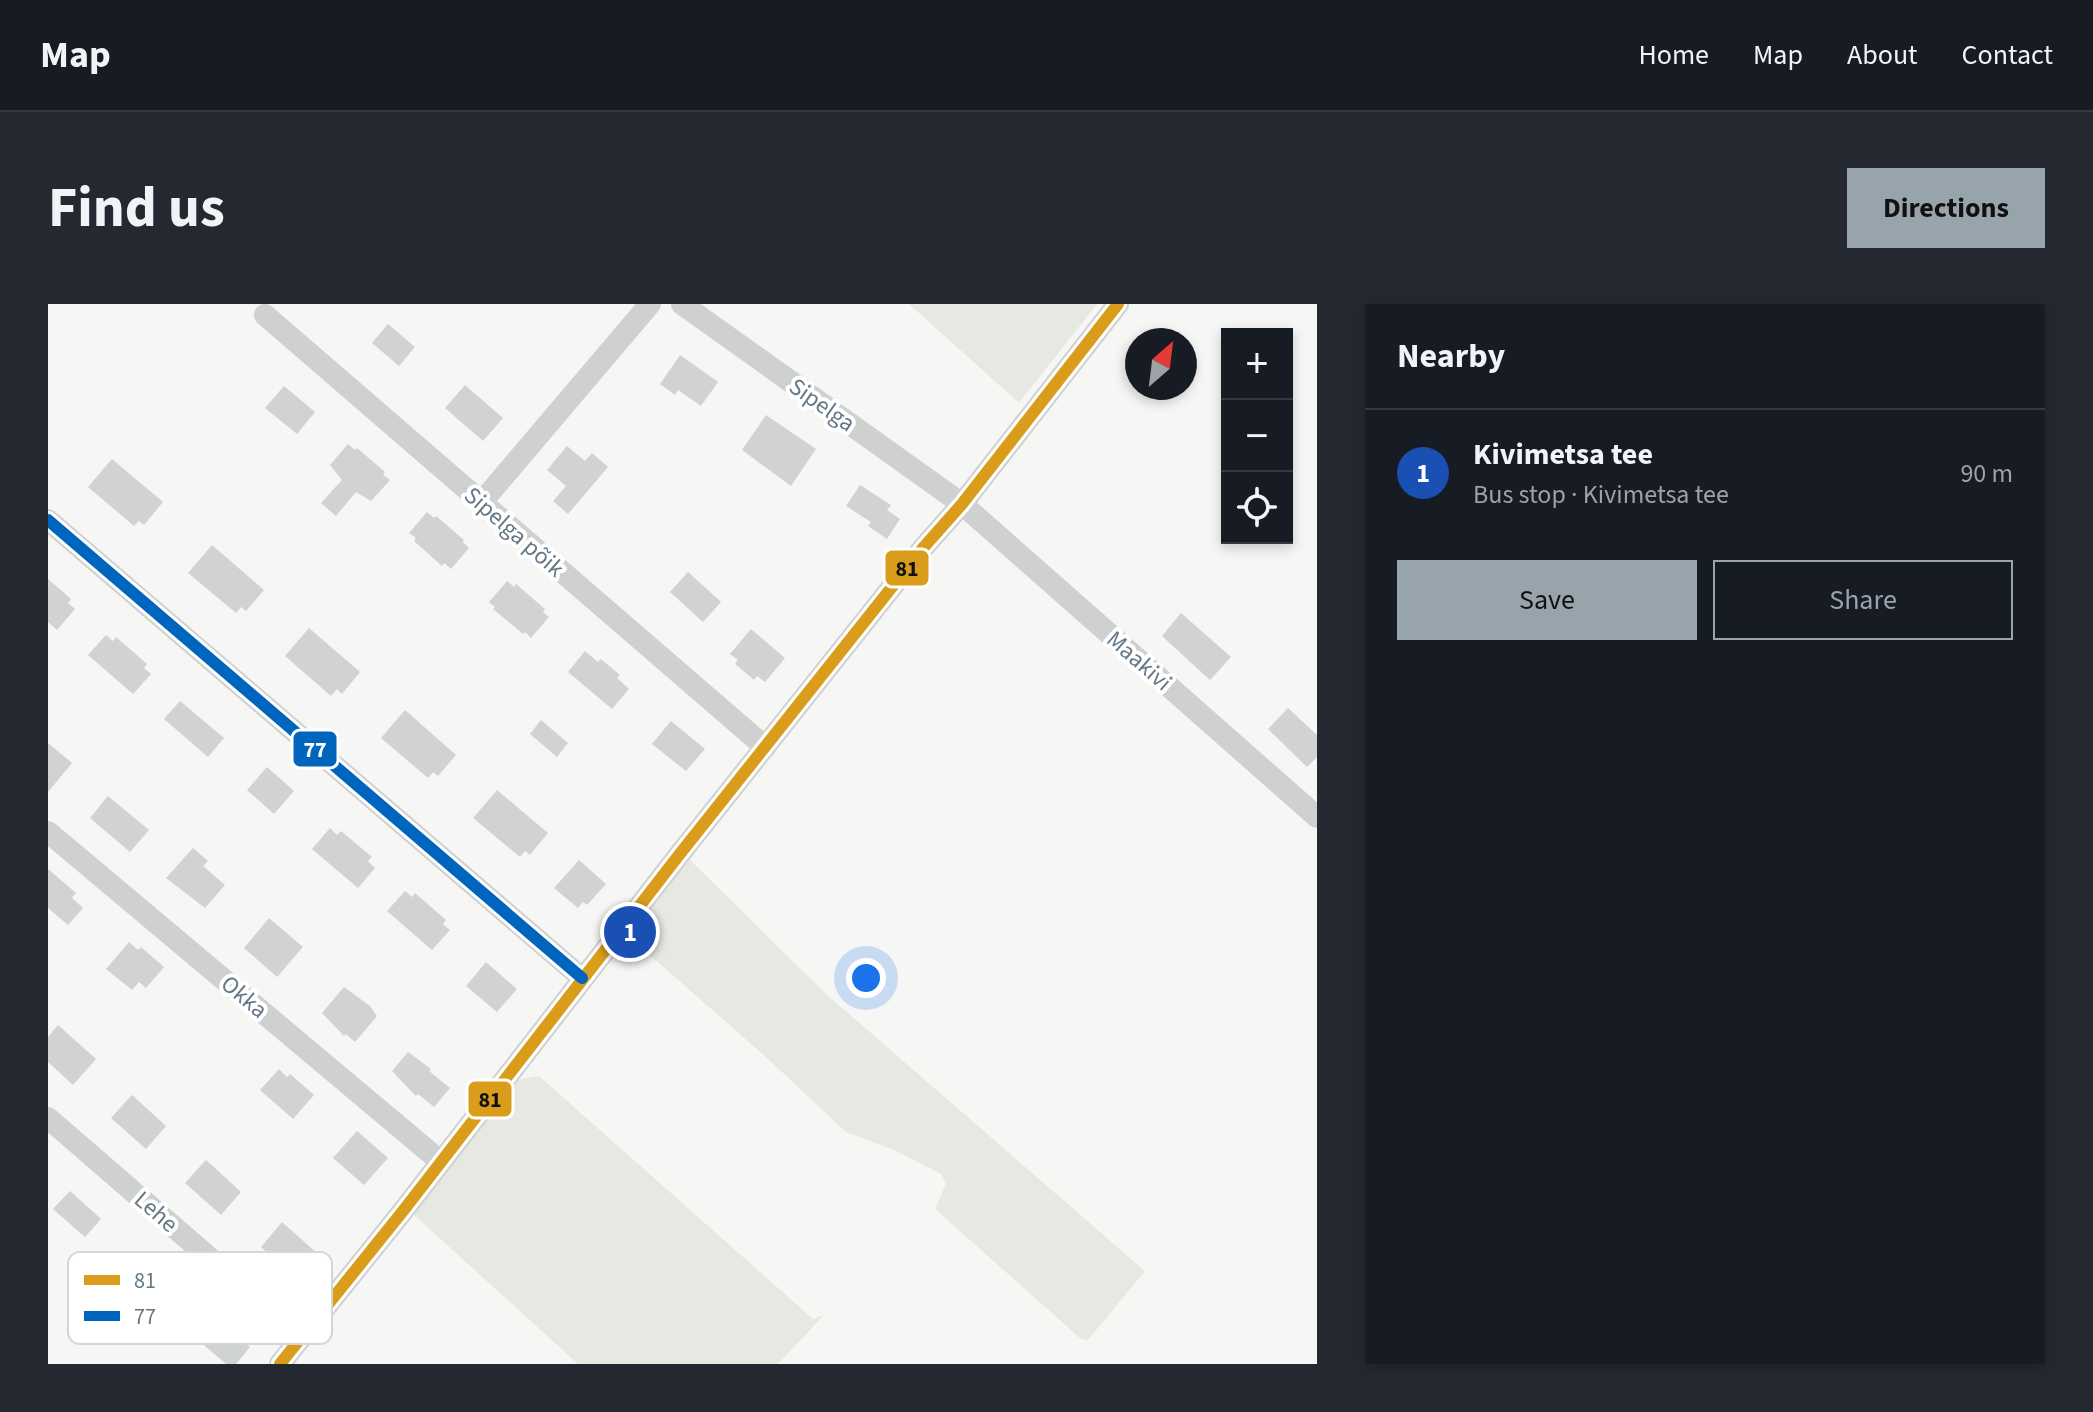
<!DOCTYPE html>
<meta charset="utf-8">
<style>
:root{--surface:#171b24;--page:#242831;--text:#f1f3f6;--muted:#9ea1a6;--line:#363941;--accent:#97a4ac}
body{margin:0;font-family:"Source Sans 3",sans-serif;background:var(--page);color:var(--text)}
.controls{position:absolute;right:24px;top:24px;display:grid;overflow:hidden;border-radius:0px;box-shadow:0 4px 12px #0003}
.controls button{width:72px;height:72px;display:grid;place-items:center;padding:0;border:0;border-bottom:2px solid var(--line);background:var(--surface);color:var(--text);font:40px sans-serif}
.compass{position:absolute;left:1077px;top:24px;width:72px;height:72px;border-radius:50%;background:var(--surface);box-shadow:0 4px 12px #0003;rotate:28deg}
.you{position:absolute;left:818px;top:674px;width:28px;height:28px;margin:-20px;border:6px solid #fff;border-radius:50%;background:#1a73e8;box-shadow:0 0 0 12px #1a73e833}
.badge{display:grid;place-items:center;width:52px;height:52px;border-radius:50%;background:var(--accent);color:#fff;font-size:26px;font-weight:700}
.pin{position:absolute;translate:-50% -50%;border:4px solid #fff;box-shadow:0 2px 8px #0006}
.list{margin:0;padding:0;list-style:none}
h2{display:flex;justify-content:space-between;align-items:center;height:104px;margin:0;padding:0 32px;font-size:34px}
h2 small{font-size:26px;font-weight:400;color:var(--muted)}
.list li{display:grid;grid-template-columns:52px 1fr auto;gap:24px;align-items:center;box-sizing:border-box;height:128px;padding:0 32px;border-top:2px solid var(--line)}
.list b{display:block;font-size:30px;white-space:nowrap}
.list p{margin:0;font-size:26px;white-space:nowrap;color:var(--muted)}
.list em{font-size:26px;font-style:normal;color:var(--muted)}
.actions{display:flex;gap:16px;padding:24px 32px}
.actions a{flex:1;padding:18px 0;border:2px solid var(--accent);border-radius:0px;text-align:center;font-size:28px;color:var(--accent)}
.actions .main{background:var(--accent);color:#111}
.icon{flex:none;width:44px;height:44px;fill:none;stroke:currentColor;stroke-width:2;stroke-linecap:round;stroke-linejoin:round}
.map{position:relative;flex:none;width:1269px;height:1060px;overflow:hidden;border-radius:0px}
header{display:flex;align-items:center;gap:48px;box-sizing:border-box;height:112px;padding:0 40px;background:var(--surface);border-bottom:2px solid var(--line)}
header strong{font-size:38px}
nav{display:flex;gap:44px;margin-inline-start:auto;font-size:28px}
.intro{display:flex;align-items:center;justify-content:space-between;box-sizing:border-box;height:192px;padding:0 48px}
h1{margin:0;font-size:56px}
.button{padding:20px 36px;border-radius:0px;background:var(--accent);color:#111;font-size:28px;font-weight:700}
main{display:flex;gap:48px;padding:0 48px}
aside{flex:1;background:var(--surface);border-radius:0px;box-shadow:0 4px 12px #0003}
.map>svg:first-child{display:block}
.green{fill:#e6e9e2}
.building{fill:#d1d2d2}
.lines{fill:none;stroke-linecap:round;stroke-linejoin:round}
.minor{stroke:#cfd1d1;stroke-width:22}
.bus-1-casing{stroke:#fff;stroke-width:18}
.bus-2-casing{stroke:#fff;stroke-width:18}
.bus-1{stroke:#da9d1b;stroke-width:12}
.bus-2{stroke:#0065bd;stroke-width:12}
.labels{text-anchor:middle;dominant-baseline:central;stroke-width:8;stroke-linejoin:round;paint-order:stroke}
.street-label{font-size:24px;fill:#647886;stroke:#fff}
.key{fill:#fff;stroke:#d0d6db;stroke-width:2}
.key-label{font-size:22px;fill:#647886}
.line-badge{stroke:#fff;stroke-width:3}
.badge-label{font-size:22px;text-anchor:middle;font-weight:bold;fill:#fff}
.pale-badge-label{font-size:22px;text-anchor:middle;font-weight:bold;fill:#111}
</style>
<header>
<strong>Map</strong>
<nav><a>Home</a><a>Map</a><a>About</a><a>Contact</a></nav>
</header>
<div class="intro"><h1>Find us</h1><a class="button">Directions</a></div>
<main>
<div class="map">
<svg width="1269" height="1060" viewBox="0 0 1269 1060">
<rect width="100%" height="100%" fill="#f6f6f4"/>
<g class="green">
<polygon points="861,0 1049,0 971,99"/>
<polygon points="641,555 778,690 1097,967 1040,1036 1033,1035 887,905 898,880 893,870 846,846 798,828 719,754 580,632"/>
<polygon points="491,772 765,1015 776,1011 730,1060 530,1060 365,910 467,776"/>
</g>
<g class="building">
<polygon points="340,20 367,43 351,62 324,39"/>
<polygon points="632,51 670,78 653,102 630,86 627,91 612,80"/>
<polygon points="417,81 455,114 435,137 397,104"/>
<polygon points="236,82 267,108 249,130 217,104"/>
<polygon points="718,111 768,145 743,182 694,146"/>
<polygon points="300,140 307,146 309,144 337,168 335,171 342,176 323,197 308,188 288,212 273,199 294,176 282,161"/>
<polygon points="519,142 537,157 544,149 560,163 520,210 505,197 518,182 499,166"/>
<polygon points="64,155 115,198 96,221 91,217 86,222 40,183"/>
<polygon points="812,181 843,201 839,206 852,215 839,235 820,222 823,218 798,202"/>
<polygon points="379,208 386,214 388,212 416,236 415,238 421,244 403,265 396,259 394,262 366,237 368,234 361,229"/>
<polygon points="164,241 216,286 198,307 193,303 188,309 140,269"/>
<polygon points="640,268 673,298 655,318 622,288"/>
<polygon points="0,275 23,295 20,299 27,305 9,326 0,318"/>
<polygon points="459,277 466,283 468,280 497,305 495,308 501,313 483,334 477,328 475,330 445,305 447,303 441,298"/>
<polygon points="1133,309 1183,353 1162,376 1114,332"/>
<polygon points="261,324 312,368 294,390 289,385 283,392 237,352"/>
<polygon points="703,325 737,354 717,378 709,372 706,376 687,360 690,356 682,350"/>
<polygon points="58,331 65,337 68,333 99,360 96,364 103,370 85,390 40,351"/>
<polygon points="537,347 550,358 553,355 572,371 569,374 581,385 564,405 520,368"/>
<polygon points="132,397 176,434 160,453 116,415"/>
<polygon points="1240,404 1269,431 1269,453 1259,463 1220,425"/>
<polygon points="357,406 408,451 390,472 385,468 380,474 333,434"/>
<polygon points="493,416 520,439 509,453 482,430"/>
<polygon points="623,417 657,445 638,467 604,440"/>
<polygon points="0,439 24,459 0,488"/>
<polygon points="219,463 246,487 226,510 199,486"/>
<polygon points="449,486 500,529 482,551 477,547 472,553 425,514"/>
<polygon points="60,492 101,526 82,548 42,514"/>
<polygon points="282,524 289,531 293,527 324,553 320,557 327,564 310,584 264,545"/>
<polygon points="145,544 160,557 155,562 177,581 157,604 118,574"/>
<polygon points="531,556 558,580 539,601 535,598 530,604 506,584"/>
<polygon points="0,565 28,589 24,594 35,604 20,621 0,604"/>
<polygon points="357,587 364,593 367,589 398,616 395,620 402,626 384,646 339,607"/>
<polygon points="221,614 255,643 229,673 196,644"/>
<polygon points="81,638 90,646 93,643 116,663 98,684 91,678 84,686 58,665"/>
<polygon points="438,658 469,685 449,708 418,682"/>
<polygon points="296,683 322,702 329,712 307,738 298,730 296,732 274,709"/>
<polygon points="10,721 48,755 25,781 0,758 0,733"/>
<polygon points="360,748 383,765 381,767 402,784 386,803 370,790 368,792 344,767"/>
<polygon points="231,765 239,773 242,770 266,791 245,815 212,786"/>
<polygon points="84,791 118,822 98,845 63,814"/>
<polygon points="309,827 340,854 316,881 285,854"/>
<polygon points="158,856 193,888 173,911 137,879"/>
<polygon points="22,887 53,915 37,933 5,905"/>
<polygon points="234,918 270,950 249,975 213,943"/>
<polygon points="162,1010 202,1043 188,1060 178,1060 144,1031"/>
</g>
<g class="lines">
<g class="minor">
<polyline points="634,0 914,200 1269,513"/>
<polyline points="217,11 717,443"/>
<polyline points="433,199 602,0"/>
<polyline points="0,216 534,674"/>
<polyline points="0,528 392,857"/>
<polyline points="0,814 253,1033"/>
<polyline points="232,1060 355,907 631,551 875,244 914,200 1070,0"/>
</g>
<g class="bus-1-casing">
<polyline id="bus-1" points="232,1060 355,907 631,551 875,244 914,200 1070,0"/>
</g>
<g class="bus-2-casing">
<polyline id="bus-2" points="0,216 534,674"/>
</g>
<use href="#bus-1" class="bus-1"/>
<use href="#bus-2" class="bus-2"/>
</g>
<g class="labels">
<g class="street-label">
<text transform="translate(774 101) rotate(35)">Sipelga</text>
<text transform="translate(466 228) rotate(41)">Sipelga põik</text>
<text transform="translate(1091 357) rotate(41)">Maakivi</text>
<text transform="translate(196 693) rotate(40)">Okka</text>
<text transform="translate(108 908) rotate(41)">Lehe</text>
</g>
</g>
<rect x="20" y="948" width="264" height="92" rx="12" class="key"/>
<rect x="36" y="971" width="36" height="10" fill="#da9d1b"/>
<rect x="36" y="1007" width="36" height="10" fill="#0065bd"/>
<g class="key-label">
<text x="86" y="984">81</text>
<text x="86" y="1020">77</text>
</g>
<g class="line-badge">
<rect x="836" y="245" width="46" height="38" rx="8" fill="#da9d1b"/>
<rect x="244" y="426" width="46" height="38" rx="8" fill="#0065bd"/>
<rect x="419" y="776" width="46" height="38" rx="8" fill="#da9d1b"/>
</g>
<g class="badge-label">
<text x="267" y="453">77</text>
</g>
<g class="pale-badge-label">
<text x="859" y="272">81</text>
<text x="442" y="803">81</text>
</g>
</svg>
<div class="controls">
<button>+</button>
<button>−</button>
<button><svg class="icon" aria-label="locate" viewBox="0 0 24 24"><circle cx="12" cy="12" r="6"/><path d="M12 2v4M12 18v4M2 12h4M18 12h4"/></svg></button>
</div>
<svg class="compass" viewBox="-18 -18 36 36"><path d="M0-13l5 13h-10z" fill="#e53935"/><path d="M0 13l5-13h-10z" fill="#9ea1a6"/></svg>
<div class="you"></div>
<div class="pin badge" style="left:582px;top:628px;background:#1a4fb4">1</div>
</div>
<aside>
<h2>Nearby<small></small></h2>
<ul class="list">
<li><span class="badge" style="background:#1a4fb4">1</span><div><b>Kivimetsa tee</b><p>Bus stop · Kivimetsa tee</p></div><em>90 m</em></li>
</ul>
<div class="actions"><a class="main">Save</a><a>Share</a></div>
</aside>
</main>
